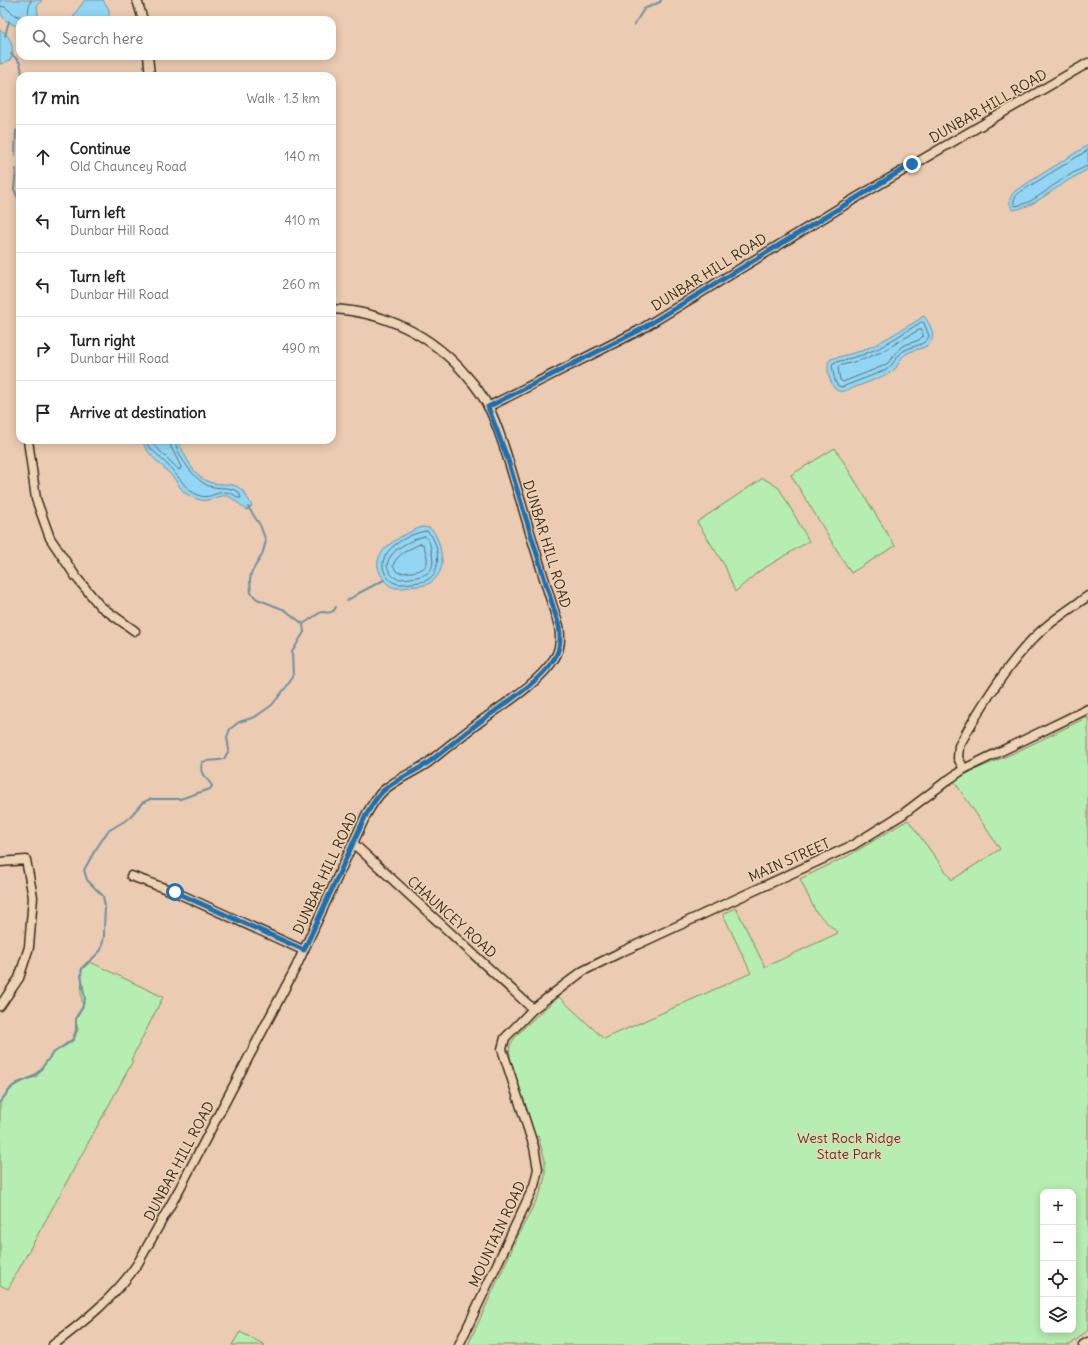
<!DOCTYPE html>
<meta charset="utf-8">
<style>
:root{--surface:#fff;--page:#f6f6f6;--text:#222;--muted:#767676;--line:#e0e0e0}
body{margin:0;font-family:Delius,sans-serif;background:var(--page);color:var(--text)}
.controls{position:absolute;right:12px;bottom:12px;display:grid;overflow:hidden;border-radius:8px;box-shadow:0 2px 10px #0003}
.controls button{width:36px;height:36px;display:grid;place-items:center;padding:0;border:0;border-bottom:1px solid var(--line);background:var(--surface);color:var(--text);font:20px sans-serif}
.stop{position:absolute;width:12px;height:12px;margin:-9px;border:3px solid #1f6fb2;border-radius:50%;background:#fff}
.stop.end{background:#1f6fb2;border-color:#fff;box-shadow:0 1px 4px #0008}
.list{margin:0;padding:0;list-style:none}
h2{display:flex;justify-content:space-between;align-items:center;height:52px;margin:0;padding:0 16px;font-size:17px}
h2 small{font-size:13px;font-weight:400;color:var(--muted)}
.list li{display:grid;grid-template-columns:26px 1fr auto;gap:12px;align-items:center;box-sizing:border-box;height:64px;padding:0 16px;border-top:1px solid var(--line)}
.list b{display:block;font-size:15px;white-space:nowrap}
.list p{margin:0;font-size:13px;white-space:nowrap;color:var(--muted)}
.list em{font-size:13px;font-style:normal;color:var(--muted)}
.icon{flex:none;width:22px;height:22px;fill:none;stroke:currentColor;stroke-width:2;stroke-linecap:round;stroke-linejoin:round}
.map{position:relative;flex:none;width:1088px;height:1345px;overflow:hidden}
.search{position:absolute;background:var(--surface);box-shadow:0 2px 10px #0003;left:16px;top:16px;width:320px;height:44px;display:flex;align-items:center;gap:10px;box-sizing:border-box;padding:0 14px;border-radius:12px;color:var(--muted);font-size:15px}
.panel{position:absolute;background:var(--surface);box-shadow:0 2px 10px #0003;left:16px;top:72px;width:320px;height:372px;border-radius:12px}
.map>svg:first-child{display:block}
.green{fill:#b6edb0;stroke:#788c67;fill-rule:evenodd}
.water{fill:#92d6f4;stroke:#6f919e}
.lines{fill:none;stroke-linecap:round;stroke-linejoin:round}
.shore{stroke:#5e6f74;stroke-width:1}
.stream{stroke:#6f919e;stroke-width:2}
.minor-casing{stroke:#3b2a1e;stroke-width:11}
.minor{stroke:#edd4b5;stroke-width:8}
.route{stroke:#1f6fb2;stroke-width:5}
.labels{text-anchor:middle;dominant-baseline:central;stroke-width:3;stroke-linejoin:round;paint-order:stroke}
.street-label{font-size:14px;fill:#3b2a1e;stroke:#edd4b5}
.park-label{font-size:14px;fill:#473e2d;stroke:#edd4b5}
</style>
<div class="map">
<svg width="1088" height="1345" viewBox="0 0 1088 1345">
<rect width="100%" height="100%" fill="#ebcbb1"/>
<filter id="ink" filterUnits="userSpaceOnUse"><feTurbulence type="fractalNoise" baseFrequency=".025" numOctaves="2"/><feDisplacementMap in="SourceGraphic" scale="8" xChannelSelector="R" yChannelSelector="G"/><feConvolveMatrix kernelMatrix="1 2 1 2 8 2 1 2 1" color-interpolation-filters="sRGB"/></filter>
<g filter="url(#ink)">
<g class="green">
<polygon points="835,448 895,546 851,573 791,475"/>
<polygon points="763,478 779,488 809,541 758,572 735,592 725,566 697,522"/>
<path d="M1088 717V1330L1070 1345H468L518 1236 542 1189 545 1176V1160L538 1136 535 1137C529 1122 506 1059 510 1046 514 1034 548 1006 559 997L604 1039 751 973 723 914 736 908 765 967 838 933 816 912 800 879 848 856 908 820 952 880 1000 849 954 781 970 772 1016 752ZM1043 1192H1073V1330H1043Z"/>
<polygon points="88,961 163,997 131,1060 133,1061 8,1289 0,1285 0,1102 10,1088 18,1082 36,1077 54,1052 67,1045 74,1040 78,1029 76,1023 76,1020 83,1007 81,993 82,978 81,970 82,967"/>
<polygon points="240,1332 265,1345 232,1345"/>
</g>
<g class="water">
<path d="M0 0H42L37 7C38 13 39 16 35 20H20V27C3 21 0 18 0 0Z"/>
<path d="M85 0H103C108 8 112 11 107 20H72L78 9Z"/>
<path d="M0 30C10 33 16 51 10 60L1 64H0Z"/>
<path d="M1088 145V169C1080 174 1071 178 1063 184 1046 194 1033 207 1013 210 1008 203 1009 197 1015 191Z"/>
<path d="M922 316H924C928 321 935 333 932 339 928 350 915 348 906 354 901 357 899 364 895 369 889 375 854 388 844 391 840 392 838 391 835 389 830 382 824 365 831 359L861 351 877 344 920 319Z"/>
<path d="M142 440H178L179 443C186 457 193 476 209 482 220 486 233 481 242 490 246 494 249 501 252 506L247 510C240 506 234 498 227 496 217 494 210 504 197 499 193 498 188 495 184 492 179 487 176 480 171 475 161 464 146 454 142 440Z"/>
<path d="M422 527 430 528C439 536 440 548 442 559 443 570 436 582 425 585 421 586 415 586 410 587 404 588 398 589 392 587 386 584 383 579 380 573 368 550 406 533 422 527Z"/>
</g>
<g class="lines">
<g class="shore">
<path d="M0 6 5 7 15 15 26 19C30 14 27 7 31 0"/>
<path d="M1088 150 1017 194 1014 200V204L1015 206C1032 204 1046 190 1060 181 1068 176 1076 171 1085 167L1088 166"/>
<path d="M922 322 924 323 929 336C925 346 914 345 905 350 897 354 894 365 886 370L842 387 838 386 835 381 832 365 833 363 862 355 879 348Z"/>
<polygon points="919,330 922,330 923,336 919,340 902,346 888,363 883,366 843,382 840,380 838,368 839,366 864,359 881,352"/>
<path d="M146 440 148 446C157 454 166 463 174 472 182 481 186 490 198 495 213 502 222 483 238 498H241L239 492C228 486 220 489 209 486 196 482 175 453 175 440"/>
<polyline points="151,440 152,443 178,469 180,470 181,467 171,447 169,440"/>
<path d="M426 531C438 536 441 565 433 575 428 582 419 582 411 583 405 584 398 585 393 582 389 580 387 577 385 573 374 552 409 533 426 531Z"/>
<path d="M424 536C429 538 430 544 431 549 436 570 431 575 411 578 407 578 400 580 396 578 391 576 389 571 387 566 389 549 410 541 424 536Z"/>
<path d="M420 544H423C429 560 431 569 412 572 407 572 401 574 397 572L393 566C396 554 410 549 420 544Z"/>
</g>
<g class="stream">
<polyline points="634,25 644,9 660,2 661,0"/>
<polyline points="5,36 9,21"/>
<path d="M11 54C21 62 21 63 22 76"/>
<polyline points="15,155 16,131 20,128"/>
<polyline points="16,169 14,189 20,203"/>
<polyline points="347,601 359,593 384,580"/>
<path d="M303 624 321 612C328 612 332 615 336 607"/>
<path d="M0 1102 13 1086 34 1076 41 1069 52 1054 73 1039 76 1030V1017L82 1008 85 999 81 975 82 969 101 950 104 937V927L105 907 104 901 103 896 87 880 84 870 94 852 108 831 128 819 142 803 150 799H180L210 789 212 786C206 775 199 777 202 762 209 760 217 761 224 759L229 750 227 737 230 729 239 722 255 717 272 705 287 686 293 677 292 652 304 632 303 624 285 610 257 599 251 593 250 581 251 573 262 555 266 541 260 525 248 507"/>
</g>
<g class="minor-casing">
<g id="minor">
<polyline points="137,0 143,20"/>
<polyline points="148,56 150,76"/>
<polyline points="488,407 638,331 856,198 1088,63"/>
<polyline points="28,440 36,499 50,538 76,577 100,606 135,631"/>
<path d="M964 769 958 758 959 746C978 711 1001 674 1028 644 1045 625 1067 611 1088 596"/>
<polyline points="354,844 533,1009"/>
<polyline points="0,862 26,860 33,897 29,947 19,978 0,1006"/>
<polyline points="131,876 175,892 303,950"/>
<path d="M53 1345C85 1321 116 1296 138 1263L180 1188 296 967 366 815C371 806 376 797 384 790 398 778 415 772 429 762 445 749 461 736 477 724 501 706 538 684 554 659 561 649 561 638 559 626 546 585 533 543 521 502 511 470 503 437 489 408 483 396 475 385 466 375 432 335 385 312 332 309"/>
<polyline points="459,1345 534,1186 538,1169 534,1147 502,1049 505,1038 533,1009 583,971 619,953 853,845 903,814 948,780 964,769 1088,709"/>
<polyline points="1083,1345 1088,1342"/>
</g>
</g>
<use href="#minor" class="minor"/>
</g>
</g>
<g class="lines" filter="url(#ink)">
<path class="route" d="M175 892 304 950 366 815C371 806 376 797 384 790 398 778 415 772 429 762 445 750 461 736 477 724 501 706 538 684 554 659 561 649 561 638 559 626L508 460 488 407 638 331 912 164"/>
</g>
<g class="labels">
<g class="street-label">
<text transform="translate(988 106) rotate(-30)">DUNBAR HILL ROAD</text>
<text transform="translate(709 272) rotate(-32)">DUNBAR HILL ROAD</text>
<text transform="translate(547 544) rotate(73)">DUNBAR HILL ROAD</text>
<text transform="translate(789 860) rotate(-24)">MAIN STREET</text>
<text transform="translate(325 873) rotate(-65)">DUNBAR HILL ROAD</text>
<text transform="translate(452 917) rotate(42)">CHAUNCEY ROAD</text>
<text transform="translate(179 1161) rotate(-62)">DUNBAR HILL ROAD</text>
<text transform="translate(497 1234) rotate(-65)">MOUNTAIN ROAD</text>
</g>
<g class="park-label">
<text x="849" y="1138">West Rock Ridge<tspan x="849" dy="16">State Park</tspan></text>
</g>
</g>
</svg>
<div class="controls">
<button>+</button>
<button>−</button>
<button><svg class="icon" aria-label="locate" viewBox="0 0 24 24"><circle cx="12" cy="12" r="6"/><path d="M12 2v4M12 18v4M2 12h4M18 12h4"/></svg></button>
<button><svg class="icon" aria-label="layers" viewBox="0 0 24 24"><path d="M12 4l9 5-9 5-9-5zM3 14l9 5 9-5"/></svg></button>
</div>
<div class="stop" style="left:175px;top:892px"></div>
<div class="stop end" style="left:912px;top:164px"></div>
<div class="search"><svg class="icon" aria-label="search" viewBox="0 0 24 24"><circle cx="10" cy="10" r="6"/><path d="M15 15l6 6"/></svg>Search here</div>
<section class="panel">
<h2>17 min<small>Walk · 1.3 km</small></h2>
<ul class="list">
<li><svg class="icon" aria-label="ahead" viewBox="0 0 24 24"><path d="M12 20V5M6 11l6-6 6 6"/></svg><div><b>Continue</b><p>Old Chauncey Road</p></div><em>140 m</em></li>
<li><svg class="icon" aria-label="left" viewBox="0 0 24 24"><path d="M17 20v-9H6M10 6l-5 5 5 5"/></svg><div><b>Turn left</b><p>Dunbar Hill Road</p></div><em>410 m</em></li>
<li><svg class="icon" aria-label="left" viewBox="0 0 24 24"><path d="M17 20v-9H6M10 6l-5 5 5 5"/></svg><div><b>Turn left</b><p>Dunbar Hill Road</p></div><em>260 m</em></li>
<li><svg class="icon" aria-label="right" viewBox="0 0 24 24"><path d="M7 20v-9h11M14 6l5 5-5 5"/></svg><div><b>Turn right</b><p>Dunbar Hill Road</p></div><em>490 m</em></li>
<li><svg class="icon" aria-label="arrive" viewBox="0 0 24 24"><path d="M6 21V4h12l-3 4 3 4H6"/></svg><div><b>Arrive at destination</b></div></li>
</ul>
</section>
</div>
